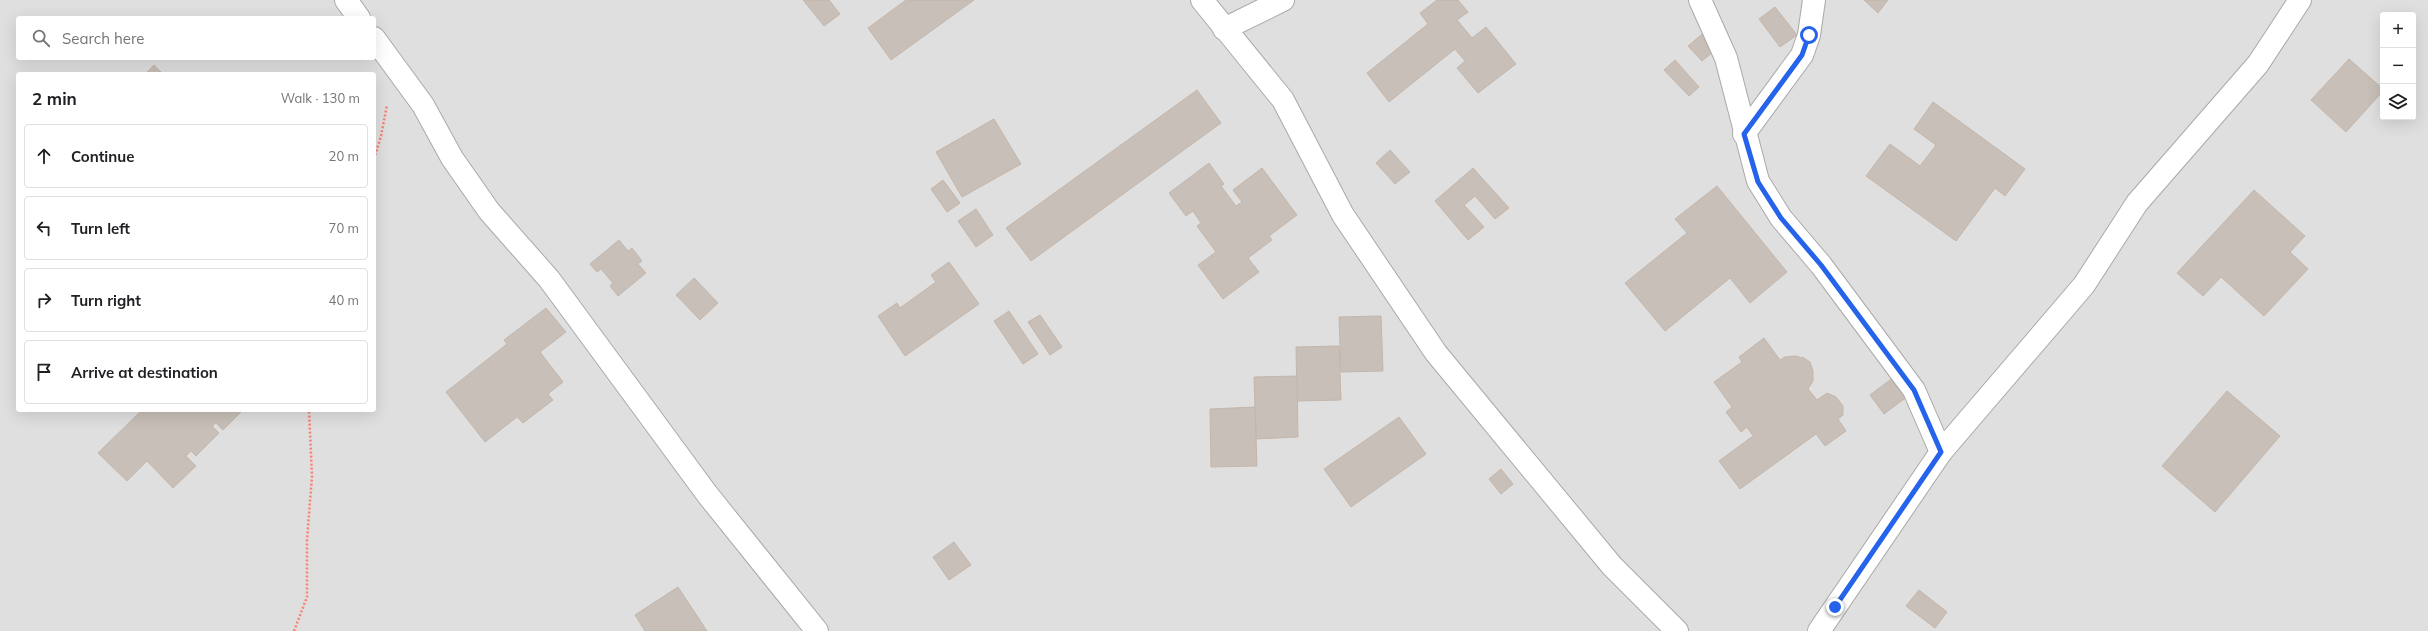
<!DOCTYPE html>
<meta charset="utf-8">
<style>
:root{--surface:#fff;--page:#f6f6f6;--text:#202124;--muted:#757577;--line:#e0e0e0}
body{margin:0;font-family:Mulish,sans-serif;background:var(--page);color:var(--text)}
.controls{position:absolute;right:12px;top:12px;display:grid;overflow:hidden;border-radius:4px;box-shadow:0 4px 16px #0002}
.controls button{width:36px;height:36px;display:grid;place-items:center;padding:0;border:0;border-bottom:1px solid var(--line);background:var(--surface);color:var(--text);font:20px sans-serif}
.stop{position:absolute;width:12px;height:12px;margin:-9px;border:3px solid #2563eb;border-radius:50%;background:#fff}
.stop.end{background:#2563eb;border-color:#fff;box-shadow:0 1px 4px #0008}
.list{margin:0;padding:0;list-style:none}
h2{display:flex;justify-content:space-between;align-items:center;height:52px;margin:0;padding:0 16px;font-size:17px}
h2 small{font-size:13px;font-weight:400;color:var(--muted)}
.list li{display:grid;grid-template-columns:26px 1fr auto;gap:12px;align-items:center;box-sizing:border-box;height:64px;margin:0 8px 8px;padding:0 8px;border:1px solid var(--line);border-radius:4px}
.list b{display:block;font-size:15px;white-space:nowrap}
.list em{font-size:13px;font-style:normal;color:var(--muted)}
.icon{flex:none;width:22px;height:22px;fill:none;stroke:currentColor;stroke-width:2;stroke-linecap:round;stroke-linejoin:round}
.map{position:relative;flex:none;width:2428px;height:631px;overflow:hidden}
.search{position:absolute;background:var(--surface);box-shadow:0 4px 16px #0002;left:16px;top:16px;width:360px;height:44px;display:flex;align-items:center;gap:10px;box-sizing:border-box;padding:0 14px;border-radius:4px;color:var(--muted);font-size:15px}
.panel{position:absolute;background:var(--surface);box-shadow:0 4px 16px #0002;left:16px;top:72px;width:360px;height:340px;border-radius:4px}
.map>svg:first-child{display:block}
.residential{fill:#e0dfdf;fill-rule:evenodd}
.building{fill:#c7bfb8;stroke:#c4b6ab}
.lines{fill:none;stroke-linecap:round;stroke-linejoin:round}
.street-casing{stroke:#a9a9a9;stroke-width:24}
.path{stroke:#fa8072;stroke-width:2.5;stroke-dasharray:2 2;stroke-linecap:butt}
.street{stroke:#fff;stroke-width:22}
.route{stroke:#2563eb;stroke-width:5}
</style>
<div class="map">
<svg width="2428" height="631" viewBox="0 0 2428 631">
<rect width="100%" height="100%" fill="#f2efe9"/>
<path class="residential" d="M0 0H2428V631H0ZM2383 15H2413V117H2383ZM18 18H374V58H18ZM18 74H374V410H18Z"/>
<g class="building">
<polygon points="803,0 829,0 840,14 824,26"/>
<polygon points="906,0 974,0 891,60 868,28"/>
<polygon points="1437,0 1458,0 1468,12 1457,20 1472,38 1486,27 1516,64 1478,93 1457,68 1465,61 1455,49 1389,102 1367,73 1428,24 1420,13"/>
<polygon points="1864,0 1888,0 1878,13"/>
<polygon points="1775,7 1797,35 1780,47 1759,19"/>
<polygon points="1706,31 1719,47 1702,61 1688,46"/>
<polygon points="2349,59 2383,89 2383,91 2346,132 2311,100"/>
<polygon points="1675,60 1699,87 1689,96 1664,70"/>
<polygon points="154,65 163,74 145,74"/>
<polygon points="1197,90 1221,123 1031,261 1006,228"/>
<polygon points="1933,102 2025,169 2005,196 1995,188 1956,241 1866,176 1890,144 1920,166 1936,145 1914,129"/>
<polygon points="994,119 1021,164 962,197 936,152"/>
<polygon points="1390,150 1410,172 1395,184 1376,163"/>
<polygon points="1209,163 1224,184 1221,186 1236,206 1242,202 1233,190 1262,168 1297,215 1269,236 1272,240 1248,258 1259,272 1223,299 1198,265 1216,252 1197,226 1201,223 1193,211 1186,216 1169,193"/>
<polygon points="1473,168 1509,208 1495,219 1475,196 1464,205 1484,227 1468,240 1435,201"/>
<polygon points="943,180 960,203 947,212 931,189"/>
<polygon points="1717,186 1787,272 1750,303 1730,278 1665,331 1625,283 1687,233 1675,219"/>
<polygon points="2254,190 2305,236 2290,252 2308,269 2264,316 2221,277 2203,296 2177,273"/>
<polygon points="976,209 993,235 976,247 958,221"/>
<polygon points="619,240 628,251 632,248 642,261 638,264 646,273 618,296 610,286 613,283 601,269 597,272 590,264"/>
<polygon points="949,262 979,304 905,356 878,316 897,303 900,308 936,282 931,275"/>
<polygon points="694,278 718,303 700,320 676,295"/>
<polygon points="546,308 566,332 540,352 563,382 548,394 553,400 523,423 517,417 485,442 446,392 507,344 504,340"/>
<polygon points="1009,311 1038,354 1023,364 994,321"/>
<polygon points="1040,315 1062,347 1050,355 1028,322"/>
<polygon points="1381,316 1383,371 1341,372 1339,317"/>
<polygon points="1764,338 1780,360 1785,357 1795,356 1804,358 1810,362 1813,371 1813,381 1808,389 1817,400 1827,393 1836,397 1843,406 1843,415 1838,419 1846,431 1825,446 1816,434 1740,489 1719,461 1753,436 1747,427 1741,432 1726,412 1732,407 1714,382 1742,362 1739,357"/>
<polygon points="1339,346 1341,400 1297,401 1296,347"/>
<polygon points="1297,376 1298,437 1256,439 1254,377"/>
<polygon points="1894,377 1908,396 1884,414 1870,395"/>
<polygon points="2227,391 2280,436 2215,512 2162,466"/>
<polygon points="1255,407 1257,466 1211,467 1210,409"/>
<polygon points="142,410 243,410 223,430 216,423 212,426 219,433 196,456 191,451 186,456 196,466 173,488 147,461 127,481 98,453"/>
<polygon points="1399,417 1426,454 1351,507 1324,469"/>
<polygon points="1501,469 1513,484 1501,494 1489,479"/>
<polygon points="954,542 971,565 949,580 933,557"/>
<polygon points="678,587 707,631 645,631 635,615"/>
<polygon points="1919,590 1947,612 1935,628 1906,606"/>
</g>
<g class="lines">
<g class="street-casing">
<g id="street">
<polyline points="346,0 359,18"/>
<polyline points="1202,0 1283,100 1343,215 1436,353 1612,566 1677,631"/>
<polyline points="1700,0 1726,58 1758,181 1781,218 1821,265 1914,390 1941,452"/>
<polyline points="1224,29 1283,0"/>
<polyline points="374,38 423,105 452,158 489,211 549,279 707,494 817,631"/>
<polyline points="1744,134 1802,55 1809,35 1814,0"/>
<polyline points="1819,631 1941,452 2084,285 2137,203 2258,64 2300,0"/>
</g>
</g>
<g class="path">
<polyline points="374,159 381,136 387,105"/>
<polyline points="294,631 307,597 307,540 312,476 309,410"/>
</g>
<use href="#street" class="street"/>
</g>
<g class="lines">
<polyline class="route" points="1809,35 1802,55 1744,134 1758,182 1781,218 1821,265 1914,390 1941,452 1835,607"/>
</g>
</svg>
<div class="controls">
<button>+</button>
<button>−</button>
<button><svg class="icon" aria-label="layers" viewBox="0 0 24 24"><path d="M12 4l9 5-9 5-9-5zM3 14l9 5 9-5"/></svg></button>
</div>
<div class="stop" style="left:1809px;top:35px"></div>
<div class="stop end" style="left:1835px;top:607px"></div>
<div class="search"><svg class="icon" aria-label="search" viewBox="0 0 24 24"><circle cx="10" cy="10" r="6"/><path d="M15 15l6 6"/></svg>Search here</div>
<section class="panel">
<h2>2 min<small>Walk · 130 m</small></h2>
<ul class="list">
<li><svg class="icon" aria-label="ahead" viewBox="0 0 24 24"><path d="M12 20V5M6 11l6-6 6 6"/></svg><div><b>Continue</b></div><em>20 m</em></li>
<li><svg class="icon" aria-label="left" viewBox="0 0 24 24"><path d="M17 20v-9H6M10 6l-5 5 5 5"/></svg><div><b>Turn left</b></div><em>70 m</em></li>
<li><svg class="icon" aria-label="right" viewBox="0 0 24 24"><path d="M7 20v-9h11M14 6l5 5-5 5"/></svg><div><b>Turn right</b></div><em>40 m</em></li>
<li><svg class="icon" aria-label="arrive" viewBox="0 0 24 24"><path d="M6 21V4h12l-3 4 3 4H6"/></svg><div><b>Arrive at destination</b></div></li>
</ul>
</section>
</div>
